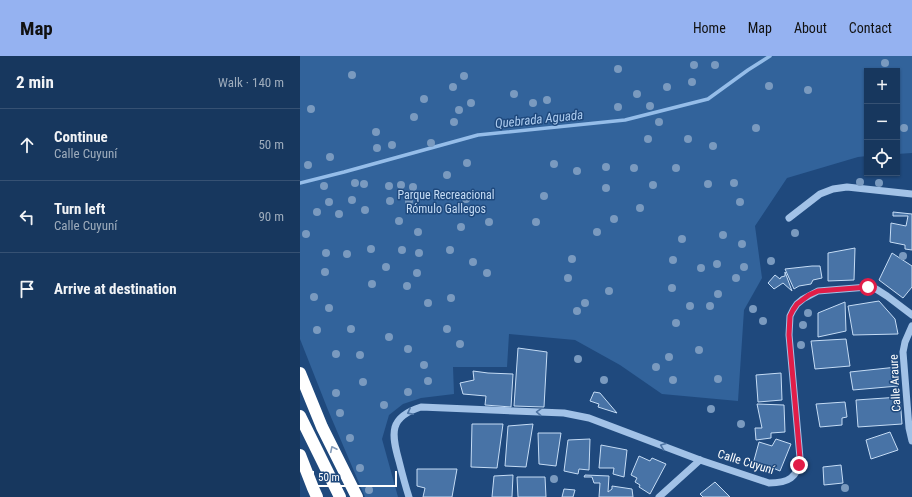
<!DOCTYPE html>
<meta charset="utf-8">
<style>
:root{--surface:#17375e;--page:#244267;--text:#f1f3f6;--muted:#9eacbc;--line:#365173;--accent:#95b2f1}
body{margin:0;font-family:"Roboto Condensed",sans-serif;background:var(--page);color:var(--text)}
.controls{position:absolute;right:12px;top:12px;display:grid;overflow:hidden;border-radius:0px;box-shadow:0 1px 3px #0004}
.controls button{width:36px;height:36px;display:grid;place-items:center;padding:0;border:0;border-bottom:1px solid var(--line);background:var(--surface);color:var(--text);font:20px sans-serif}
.scale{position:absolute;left:12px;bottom:10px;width:85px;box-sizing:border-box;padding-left:4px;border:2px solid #fff;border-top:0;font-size:11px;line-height:14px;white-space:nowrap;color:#fff;-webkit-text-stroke:3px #1f497d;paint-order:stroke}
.stop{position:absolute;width:12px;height:12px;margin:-9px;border:3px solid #e11d48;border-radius:50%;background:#fff}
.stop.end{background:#e11d48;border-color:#fff;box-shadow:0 1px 4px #0008}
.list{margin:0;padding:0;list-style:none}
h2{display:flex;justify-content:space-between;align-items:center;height:52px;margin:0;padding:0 16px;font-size:17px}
h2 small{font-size:13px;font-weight:400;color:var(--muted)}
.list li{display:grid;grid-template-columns:26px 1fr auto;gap:12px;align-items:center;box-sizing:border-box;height:72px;padding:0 16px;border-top:1px solid var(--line)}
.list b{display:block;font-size:15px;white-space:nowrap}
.list p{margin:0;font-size:13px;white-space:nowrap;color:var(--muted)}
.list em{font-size:13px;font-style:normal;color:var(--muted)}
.icon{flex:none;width:22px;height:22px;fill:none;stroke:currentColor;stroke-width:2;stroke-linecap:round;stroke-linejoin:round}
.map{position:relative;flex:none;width:612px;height:441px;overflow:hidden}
header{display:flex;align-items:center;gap:24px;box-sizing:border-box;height:56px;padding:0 20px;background:var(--accent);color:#111}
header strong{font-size:19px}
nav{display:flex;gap:22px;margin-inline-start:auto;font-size:14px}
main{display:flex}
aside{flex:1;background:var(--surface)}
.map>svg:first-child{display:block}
.green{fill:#32639b}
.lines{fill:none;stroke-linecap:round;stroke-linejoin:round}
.stream{stroke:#95bde9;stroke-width:3.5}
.building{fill:#4873a6;stroke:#c5dcf5}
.minor{stroke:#a2c2e7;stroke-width:7}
.highway{stroke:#fff;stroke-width:12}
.tree{fill:#7a9abf}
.oneway{stroke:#4d73a2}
.oneway2{stroke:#849bb8}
.route{stroke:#e11d48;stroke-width:5}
.labels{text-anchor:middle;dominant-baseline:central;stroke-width:3;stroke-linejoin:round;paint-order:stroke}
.park-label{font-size:12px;fill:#c5dcf5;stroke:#1f497d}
.street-label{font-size:12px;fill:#fff;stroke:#1f497d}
.water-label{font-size:13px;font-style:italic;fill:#adccef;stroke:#1f497d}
</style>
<header>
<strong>Map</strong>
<nav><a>Home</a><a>Map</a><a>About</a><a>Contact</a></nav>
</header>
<main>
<aside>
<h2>2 min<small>Walk · 140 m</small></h2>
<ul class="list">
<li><svg class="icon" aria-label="ahead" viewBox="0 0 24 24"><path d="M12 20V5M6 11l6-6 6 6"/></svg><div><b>Continue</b><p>Calle Cuyuní</p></div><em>50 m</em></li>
<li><svg class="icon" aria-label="left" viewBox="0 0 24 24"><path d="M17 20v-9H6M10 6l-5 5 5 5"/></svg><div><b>Turn left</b><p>Calle Cuyuní</p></div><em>90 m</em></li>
<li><svg class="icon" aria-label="arrive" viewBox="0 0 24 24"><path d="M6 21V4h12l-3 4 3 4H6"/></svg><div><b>Arrive at destination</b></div></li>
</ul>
</aside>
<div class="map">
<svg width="612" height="441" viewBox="0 0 612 441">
<rect width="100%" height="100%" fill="#1f497d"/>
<polygon class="green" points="0,0 612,0 612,97 597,98 597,15 567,15 567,100 558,101 487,122 455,170 462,222 444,254 438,345 362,338 320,309 275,284 209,278 207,311 153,311 154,338 121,342 103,348 89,359 82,383 98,441 65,441 28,354 0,283"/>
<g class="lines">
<polyline class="stream" points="0,127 44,116 178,79 325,64 408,43 448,14 470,0"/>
</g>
<g class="building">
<polygon points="593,156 612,158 612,194 605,193 605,189 590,186 591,167 606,170 608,160 593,160"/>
<polygon points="555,192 554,224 528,225 528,197"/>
<polygon points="592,197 612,210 612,231 603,242 579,224"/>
<polygon points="512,210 520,210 522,222 513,224 511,228 499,230 494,233 485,213"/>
<polygon points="485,216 492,235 483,227 474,233 468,227 475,219 480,223 481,221 485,220"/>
<polygon points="579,245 595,263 598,278 553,279 548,250"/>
<polygon points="545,246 546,275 518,281 518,257"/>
<polygon points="546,283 550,310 515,313 511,285"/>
<polygon points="218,292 247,296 244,351 214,350"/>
<polygon points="597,311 598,330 553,334 550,316"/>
<polygon points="173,315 188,317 213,318 211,351 185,349 186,340 163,338 160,327 174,324"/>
<polygon points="481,317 482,344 458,346 456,319"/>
<polygon points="294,336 300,337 317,357 298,351 299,348 290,345"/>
<polygon points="600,341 602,368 558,371 556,344"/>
<polygon points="545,346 547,361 542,362 542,369 520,371 516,348"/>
<polygon points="457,348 484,349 485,376 471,377 471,382 456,384 455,372 462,372"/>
<polygon points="172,368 203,368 197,412 171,411"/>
<polygon points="233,368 226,411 205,410 208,370"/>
<polygon points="590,376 598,394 571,403 566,384"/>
<polygon points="238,377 261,377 256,410 239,408"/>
<polygon points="290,383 289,414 279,413 278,418 264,415 268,384"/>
<polygon points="476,383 491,388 480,415 468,410 465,414 453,408 459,386 472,390"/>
<polygon points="301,389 327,394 324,421 313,418 314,412 299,412"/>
<polygon points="339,400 350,405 352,402 366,408 350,438 339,431 340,429 335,426 337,422 331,419"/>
<polygon points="541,409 543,427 524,429 523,411"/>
<polygon points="117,413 157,413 152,441 123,441 125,432 117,430"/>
<polygon points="213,419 212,441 192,441 194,420"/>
<polygon points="285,419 309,420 308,436 312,433 312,430 332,433 333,441 299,441 300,427 294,427 292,421 284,421"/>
<polygon points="217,421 245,421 246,441 218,441"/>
<polygon points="415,426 430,441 403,441 400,438"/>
<polygon points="264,433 275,434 273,441 262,441"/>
</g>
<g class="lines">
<g class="minor">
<polyline points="489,162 520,138 533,133 547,131 612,138"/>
<polyline points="612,270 605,286 603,296 609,372 612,385"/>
<path d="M109 441C105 429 102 417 99 405 91 377 89 361 121 351L264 357 289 362 400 404 469 427C488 427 498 422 500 402L489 279 490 260 493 254 497 248 503 243 518 235 568 231 576 233 587 240 612 259"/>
<polyline points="359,441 400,404"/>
</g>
<g class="highway">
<polyline points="0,317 22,371 57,441"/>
<polyline points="0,360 40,441"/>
<polyline points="0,399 13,432 17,441"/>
</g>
</g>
<g class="tree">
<circle cx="585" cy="7" r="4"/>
<circle cx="394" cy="9" r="4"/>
<circle cx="415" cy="9" r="4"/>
<circle cx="318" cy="13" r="4"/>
<circle cx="52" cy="19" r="4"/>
<circle cx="164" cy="20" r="4"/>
<circle cx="392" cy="26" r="4"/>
<circle cx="469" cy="30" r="4"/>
<circle cx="153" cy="31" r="4"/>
<circle cx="367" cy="31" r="4"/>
<circle cx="508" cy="34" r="4"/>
<circle cx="214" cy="38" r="4"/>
<circle cx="337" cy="38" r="4"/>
<circle cx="124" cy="43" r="4"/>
<circle cx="247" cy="44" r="4"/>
<circle cx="171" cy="47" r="4"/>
<circle cx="233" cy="47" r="4"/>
<circle cx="350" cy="50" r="4"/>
<circle cx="318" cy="51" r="4"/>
<circle cx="11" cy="53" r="4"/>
<circle cx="159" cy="54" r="4"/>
<circle cx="114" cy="61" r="4"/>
<circle cx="154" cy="66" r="4"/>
<circle cx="359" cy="66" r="4"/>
<circle cx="456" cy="72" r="4"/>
<circle cx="604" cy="72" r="4"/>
<circle cx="76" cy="76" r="4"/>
<circle cx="348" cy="83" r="4"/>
<circle cx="388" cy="83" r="4"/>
<circle cx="131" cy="87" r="4"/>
<circle cx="92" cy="89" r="4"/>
<circle cx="413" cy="90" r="4"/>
<circle cx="77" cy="92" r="4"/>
<circle cx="30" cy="101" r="4"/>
<circle cx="167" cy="107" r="4"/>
<circle cx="254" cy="108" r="4"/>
<circle cx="8" cy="109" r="4"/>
<circle cx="306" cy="111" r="4"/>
<circle cx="334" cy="112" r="4"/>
<circle cx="376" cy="112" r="4"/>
<circle cx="277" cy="115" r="4"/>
<circle cx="147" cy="119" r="4"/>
<circle cx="560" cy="126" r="4"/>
<circle cx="55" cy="127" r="4"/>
<circle cx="434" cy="127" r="4"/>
<circle cx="579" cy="127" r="4"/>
<circle cx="64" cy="128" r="4"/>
<circle cx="408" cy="128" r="4"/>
<circle cx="101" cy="129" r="4"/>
<circle cx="353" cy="129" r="4"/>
<circle cx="24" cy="130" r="4"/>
<circle cx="89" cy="130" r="4"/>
<circle cx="113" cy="131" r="4"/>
<circle cx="306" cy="132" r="4"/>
<circle cx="182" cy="140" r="4"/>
<circle cx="244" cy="140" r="4"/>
<circle cx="166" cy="143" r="4"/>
<circle cx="52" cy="144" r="4"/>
<circle cx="90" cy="145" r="4"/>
<circle cx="109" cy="145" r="4"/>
<circle cx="29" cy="146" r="4"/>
<circle cx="440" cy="146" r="4"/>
<circle cx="340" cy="152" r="4"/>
<circle cx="65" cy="154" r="4"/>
<circle cx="17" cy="156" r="4"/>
<circle cx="39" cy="158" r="4"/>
<circle cx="314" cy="163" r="4"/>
<circle cx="99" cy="165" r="4"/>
<circle cx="189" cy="166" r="4"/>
<circle cx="236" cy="166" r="4"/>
<circle cx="161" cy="171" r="4"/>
<circle cx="118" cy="176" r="4"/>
<circle cx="297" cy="176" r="4"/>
<circle cx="495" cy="177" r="4"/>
<circle cx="6" cy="178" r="4"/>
<circle cx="423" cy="179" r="4"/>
<circle cx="382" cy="183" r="4"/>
<circle cx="442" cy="188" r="4"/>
<circle cx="71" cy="193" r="4"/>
<circle cx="102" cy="194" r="4"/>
<circle cx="150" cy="194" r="4"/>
<circle cx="26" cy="197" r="4"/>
<circle cx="119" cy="197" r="4"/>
<circle cx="47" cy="198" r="4"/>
<circle cx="603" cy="200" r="4"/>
<circle cx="272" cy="203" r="4"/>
<circle cx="373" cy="204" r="4"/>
<circle cx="471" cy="205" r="4"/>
<circle cx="173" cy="206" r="4"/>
<circle cx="417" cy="208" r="4"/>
<circle cx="86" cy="211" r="4"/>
<circle cx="444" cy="211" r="4"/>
<circle cx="401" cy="212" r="4"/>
<circle cx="25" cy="216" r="4"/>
<circle cx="117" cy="217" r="4"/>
<circle cx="187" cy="217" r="4"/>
<circle cx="268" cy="222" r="4"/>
<circle cx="436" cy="222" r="4"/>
<circle cx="72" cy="228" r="4"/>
<circle cx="107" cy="230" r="4"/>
<circle cx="372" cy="232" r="4"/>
<circle cx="309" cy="235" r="4"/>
<circle cx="418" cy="238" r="4"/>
<circle cx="14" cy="241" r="4"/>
<circle cx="151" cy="242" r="4"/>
<circle cx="128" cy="247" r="4"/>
<circle cx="285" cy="247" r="4"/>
<circle cx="390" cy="250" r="4"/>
<circle cx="410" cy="250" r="4"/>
<circle cx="29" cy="252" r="4"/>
<circle cx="453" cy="253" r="4"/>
<circle cx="277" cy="255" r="4"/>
<circle cx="508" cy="257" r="4"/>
<circle cx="463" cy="265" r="4"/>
<circle cx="376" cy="267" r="4"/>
<circle cx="503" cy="269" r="4"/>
<circle cx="51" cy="273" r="4"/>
<circle cx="147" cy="273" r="4"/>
<circle cx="17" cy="274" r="4"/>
<circle cx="89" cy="281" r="4"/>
<circle cx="160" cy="288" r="4"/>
<circle cx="501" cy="289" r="4"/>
<circle cx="108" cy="293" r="4"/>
<circle cx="399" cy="294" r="4"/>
<circle cx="36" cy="298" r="4"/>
<circle cx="60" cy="299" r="4"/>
<circle cx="369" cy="301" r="4"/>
<circle cx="278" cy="303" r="4"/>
<circle cx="124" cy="309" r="4"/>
<circle cx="356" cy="311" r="4"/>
<circle cx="418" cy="323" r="4"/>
<circle cx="304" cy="324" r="4"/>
<circle cx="373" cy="324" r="4"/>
<circle cx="128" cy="325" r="4"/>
<circle cx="63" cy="326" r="4"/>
<circle cx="108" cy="336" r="4"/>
<circle cx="36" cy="337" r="4"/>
<circle cx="84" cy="349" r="4"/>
<circle cx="411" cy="353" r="4"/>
<circle cx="40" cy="357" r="4"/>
<circle cx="441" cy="368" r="4"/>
<circle cx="50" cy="382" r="4"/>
<circle cx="60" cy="412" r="4"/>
<circle cx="254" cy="423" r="4"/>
<circle cx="545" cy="432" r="4"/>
<circle cx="69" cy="434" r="4"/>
</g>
<defs><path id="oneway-chevron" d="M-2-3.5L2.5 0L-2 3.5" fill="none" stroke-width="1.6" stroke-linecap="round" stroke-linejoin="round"/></defs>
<g class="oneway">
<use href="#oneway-chevron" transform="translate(110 356) rotate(153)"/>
<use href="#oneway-chevron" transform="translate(239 356) rotate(-178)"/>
<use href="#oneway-chevron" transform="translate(363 390) rotate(-159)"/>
</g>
<use class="oneway2" href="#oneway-chevron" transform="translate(33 393) rotate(-116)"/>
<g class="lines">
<polyline class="route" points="499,409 500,402 489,279 490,260 493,254 497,248 509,239 518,235 568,231"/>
</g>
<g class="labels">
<g class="park-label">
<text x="146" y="139">Parque Recreacional<tspan x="146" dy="14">Rómulo Gallegos</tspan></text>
</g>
<g class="street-label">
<text transform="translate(595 327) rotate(-93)">Calle Araure</text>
<text transform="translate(446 406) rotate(17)">Calle Cuyuní</text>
</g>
<g class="water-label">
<text transform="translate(239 63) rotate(-6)">Quebrada Aguada</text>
</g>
</g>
</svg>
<div class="controls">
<button>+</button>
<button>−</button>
<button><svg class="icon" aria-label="locate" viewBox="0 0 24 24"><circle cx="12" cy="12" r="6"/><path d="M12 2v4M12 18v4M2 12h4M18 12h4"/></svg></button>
</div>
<div class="scale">50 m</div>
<div class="stop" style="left:568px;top:231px"></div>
<div class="stop end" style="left:499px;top:409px"></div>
</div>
</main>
